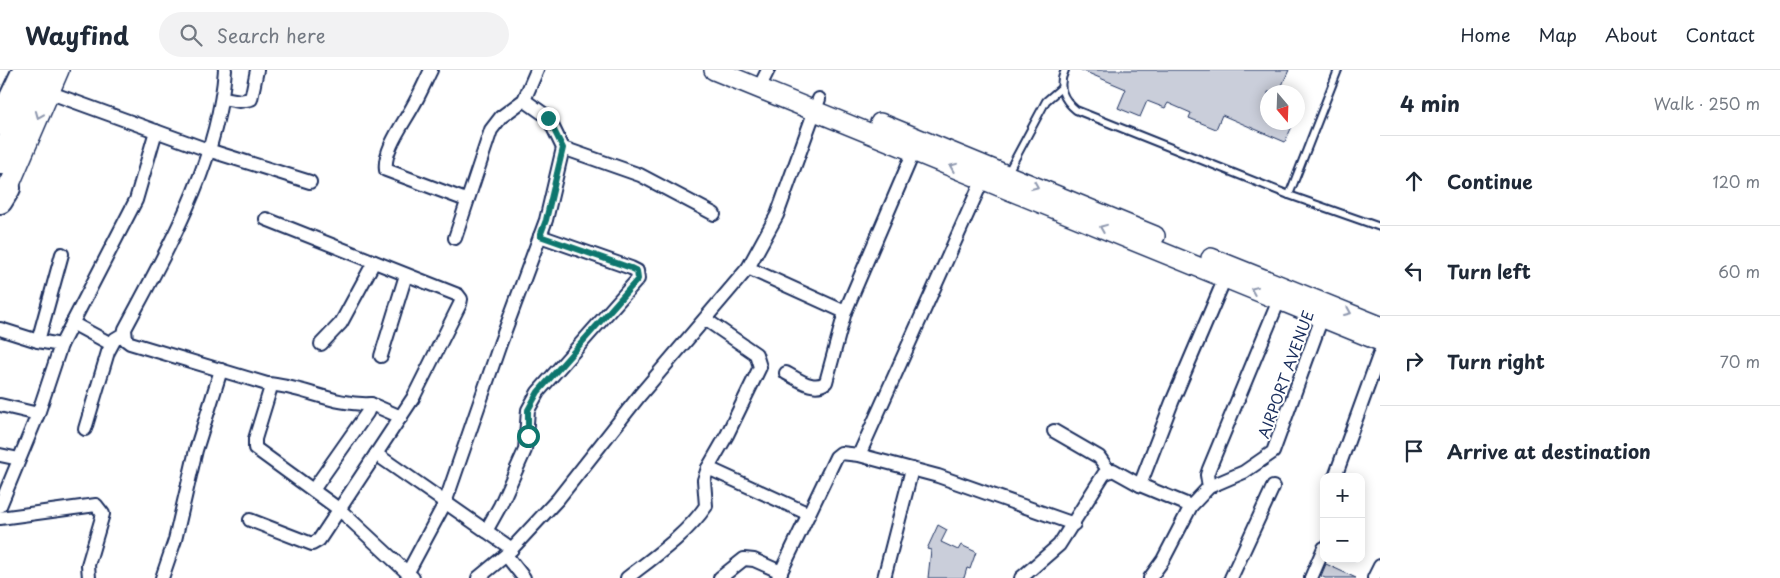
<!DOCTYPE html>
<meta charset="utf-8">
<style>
:root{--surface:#fff;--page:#f2f2f3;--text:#1f2937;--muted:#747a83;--line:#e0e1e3}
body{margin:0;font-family:"Playpen Sans",sans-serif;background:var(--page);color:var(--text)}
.controls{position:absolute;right:15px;bottom:15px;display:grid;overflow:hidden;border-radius:10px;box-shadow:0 2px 12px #0003}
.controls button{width:45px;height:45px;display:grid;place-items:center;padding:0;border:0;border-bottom:1px solid var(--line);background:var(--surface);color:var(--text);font:25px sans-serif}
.compass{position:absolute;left:1260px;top:15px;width:45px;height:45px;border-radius:50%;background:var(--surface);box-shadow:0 2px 12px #0003;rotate:161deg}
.stop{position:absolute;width:15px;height:15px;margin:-11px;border:4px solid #0f766e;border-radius:50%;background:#fff}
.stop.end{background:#0f766e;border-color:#fff;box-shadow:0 1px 5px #0008}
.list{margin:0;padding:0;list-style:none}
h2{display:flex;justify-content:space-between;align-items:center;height:65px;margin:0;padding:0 20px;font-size:21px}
h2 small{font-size:16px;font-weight:400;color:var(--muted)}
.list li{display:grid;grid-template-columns:32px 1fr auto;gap:15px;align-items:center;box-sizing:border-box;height:90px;padding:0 20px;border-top:1px solid var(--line)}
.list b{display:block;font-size:19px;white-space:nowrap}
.list em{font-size:16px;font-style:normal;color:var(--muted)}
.icon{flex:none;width:28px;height:28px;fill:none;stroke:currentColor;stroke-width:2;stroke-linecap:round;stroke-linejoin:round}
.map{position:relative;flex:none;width:1380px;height:508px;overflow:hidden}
header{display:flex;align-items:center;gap:30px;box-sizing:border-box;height:70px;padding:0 25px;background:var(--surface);border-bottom:1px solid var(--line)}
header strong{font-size:24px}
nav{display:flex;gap:28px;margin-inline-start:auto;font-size:18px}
.search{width:350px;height:45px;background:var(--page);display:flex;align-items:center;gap:12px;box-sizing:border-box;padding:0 18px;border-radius:28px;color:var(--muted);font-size:19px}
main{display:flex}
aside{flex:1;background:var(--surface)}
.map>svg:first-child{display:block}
.building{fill:#caceda;stroke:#1b2f5e}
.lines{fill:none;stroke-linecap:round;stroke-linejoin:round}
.lane-casing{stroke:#1b2f5e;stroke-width:10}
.street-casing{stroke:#1b2f5e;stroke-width:16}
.secondary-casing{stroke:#1b2f5e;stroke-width:22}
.highway-casing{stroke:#1b2f5e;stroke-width:28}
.lane{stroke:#fff;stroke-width:6}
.street{stroke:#fff;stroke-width:12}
.secondary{stroke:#fff;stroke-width:19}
.highway{stroke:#fff;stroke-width:24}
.oneway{stroke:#8d97ae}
.route{stroke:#0f766e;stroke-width:6}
.labels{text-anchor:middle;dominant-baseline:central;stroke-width:4;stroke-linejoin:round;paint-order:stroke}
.street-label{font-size:15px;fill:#1b2f5e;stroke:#fff}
</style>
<header>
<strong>Wayfind</strong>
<div class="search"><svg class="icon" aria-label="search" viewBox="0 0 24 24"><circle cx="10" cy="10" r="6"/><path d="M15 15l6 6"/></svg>Search here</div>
<nav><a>Home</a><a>Map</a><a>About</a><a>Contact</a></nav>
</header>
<main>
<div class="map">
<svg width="1380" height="508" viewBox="0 0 1380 508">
<rect width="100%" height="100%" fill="#fff"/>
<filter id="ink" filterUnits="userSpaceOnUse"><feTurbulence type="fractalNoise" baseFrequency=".02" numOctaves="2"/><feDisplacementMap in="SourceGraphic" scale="10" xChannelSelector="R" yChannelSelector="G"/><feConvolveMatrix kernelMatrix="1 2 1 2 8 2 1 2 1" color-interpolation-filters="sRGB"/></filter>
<g filter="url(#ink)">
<g class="building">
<polygon points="1081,0 1289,0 1279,22 1268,22 1268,52 1294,52 1285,72 1222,45 1216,59 1189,48 1191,43 1168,33 1165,38 1147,31 1140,47 1118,38 1126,19"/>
<polygon points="938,455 947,460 941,472 958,480 961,475 976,482 970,499 967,498 964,508 928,508 931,480 927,479"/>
<polygon points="1326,494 1356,508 1325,508 1321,506"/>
</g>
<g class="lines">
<g class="lane-casing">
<g id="lane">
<path d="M1065 0C1057 17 1063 29 1076 40L1289 125"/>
<polyline points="1338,0 1289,125 1380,157"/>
<polyline points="1007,104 1046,31 1061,18"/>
</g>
</g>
<g class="street-casing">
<g id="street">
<path d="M225 0C218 93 168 178 125 259L126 270 130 273 267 314 270 320 255 369V378L340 440 413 508"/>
<path d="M431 0C425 12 420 24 413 36 404 53 383 80 386 100L466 130"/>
<polyline points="759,18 768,0"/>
<polyline points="48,22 208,80 310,112"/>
<polyline points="223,28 240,31 251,29 257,0"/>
<polyline points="563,78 640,105 714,144"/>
<polyline points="455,168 491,60 501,47 524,30 537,0"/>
<polyline points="748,198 845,242"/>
<polyline points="72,253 111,274"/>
<polyline points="0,259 38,271 61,275 38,344 0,335"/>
<polyline points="38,271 62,184"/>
<polyline points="321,274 341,253 374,192"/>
<polyline points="61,275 136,130 156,61"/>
<polyline points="381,286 406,205"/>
<path d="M786 303C798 309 814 322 826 312L845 242 914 81"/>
<path d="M267 314C303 316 334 336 371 334"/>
<polyline points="85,359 108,282 115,269 125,263"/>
<polyline points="1054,361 1099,387 1109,401"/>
<polyline points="376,384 512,479"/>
<polyline points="0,385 19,389"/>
<polyline points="859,385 983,109"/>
<polyline points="708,398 809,444"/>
<polyline points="1335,407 1380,283"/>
<polyline points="1140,415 1172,332 1225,208"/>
<polyline points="1209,417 1207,405 1209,399 1279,230"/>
<polyline points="313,420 367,343 371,334 401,347"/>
<polyline points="0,436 38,344"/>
<polyline points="0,448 96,435 103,444 88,495 89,508"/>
<polyline points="250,450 312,474 319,470 413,328 460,234 461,229 458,225 266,149"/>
<polyline points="486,461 500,436 525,380 528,340 538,322 638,209 637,201 631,198 540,166"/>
<polyline points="506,485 524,508"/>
<polyline points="408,502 445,433 500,274 546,150 563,78 548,47 524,30"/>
<polyline points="162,508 175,470 196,380 221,300"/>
<polyline points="478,508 506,485 558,429 640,325 748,198 777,145 819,29"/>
<path d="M627 508C655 486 686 465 706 436L704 410 708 398 727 365 760 297 756 284 705 249"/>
<polyline points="720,508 744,489 754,490 781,502"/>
<polyline points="778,508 836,387 841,383 859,385 938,406 1074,454"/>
<polyline points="884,508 912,399"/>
<polyline points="1021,508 1059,475 1104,404 1113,400 1140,415 1191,436"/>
<polyline points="1150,508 1163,490 1191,436 1209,417 1244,402 1273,382 1324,242"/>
<polyline points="1231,508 1273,417"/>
<polyline points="1311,508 1324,478"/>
<polyline points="1374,508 1380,496"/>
</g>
</g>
<g class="secondary-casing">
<g id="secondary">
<polyline points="714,0 1380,271"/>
<polyline points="880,53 1155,166"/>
<polyline points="3,130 59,0"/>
<polyline points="1211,188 1380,256"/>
</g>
</g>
<g class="highway-casing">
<g id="highway">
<polyline points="0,53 25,0"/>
<polyline points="0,92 44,0"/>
<polyline points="0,131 8,118"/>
</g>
</g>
<use href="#lane" class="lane"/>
<use href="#street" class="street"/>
<use href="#secondary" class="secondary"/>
<use href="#highway" class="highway"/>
</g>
<defs><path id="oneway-chevron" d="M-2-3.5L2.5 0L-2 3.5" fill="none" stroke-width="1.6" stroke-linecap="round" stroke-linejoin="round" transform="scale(1.25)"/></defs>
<g class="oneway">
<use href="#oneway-chevron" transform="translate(39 45) rotate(112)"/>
<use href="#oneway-chevron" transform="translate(953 97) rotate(-158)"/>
<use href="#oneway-chevron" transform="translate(1035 116) rotate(22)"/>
<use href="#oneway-chevron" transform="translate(1103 158) rotate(-158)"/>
<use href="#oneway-chevron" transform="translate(1254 220) rotate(-158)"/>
<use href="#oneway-chevron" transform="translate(1348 242) rotate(23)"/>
</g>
</g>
<g class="lines" filter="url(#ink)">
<polyline class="route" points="528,366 528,340 538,322 638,209 637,201 631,198 540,166 546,150 563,78 548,48"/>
</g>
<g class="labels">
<g class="street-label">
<text transform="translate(1285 304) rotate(-70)">AIRPORT AVENUE</text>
</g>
</g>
</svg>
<div class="controls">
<button>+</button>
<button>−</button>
</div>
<svg class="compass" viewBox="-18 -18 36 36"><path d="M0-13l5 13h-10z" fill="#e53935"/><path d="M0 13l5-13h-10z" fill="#747a83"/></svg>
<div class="stop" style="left:528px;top:366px"></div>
<div class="stop end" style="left:548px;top:48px"></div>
</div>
<aside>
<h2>4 min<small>Walk · 250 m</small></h2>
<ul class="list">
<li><svg class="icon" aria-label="ahead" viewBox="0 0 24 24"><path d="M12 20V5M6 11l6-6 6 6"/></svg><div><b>Continue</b></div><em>120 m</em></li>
<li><svg class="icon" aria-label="left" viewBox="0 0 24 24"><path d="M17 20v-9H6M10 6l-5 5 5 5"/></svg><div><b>Turn left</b></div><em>60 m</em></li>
<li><svg class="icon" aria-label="right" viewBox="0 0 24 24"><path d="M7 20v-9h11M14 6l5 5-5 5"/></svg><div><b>Turn right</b></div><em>70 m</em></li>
<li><svg class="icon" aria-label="arrive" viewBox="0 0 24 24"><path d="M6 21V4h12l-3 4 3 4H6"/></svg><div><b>Arrive at destination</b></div></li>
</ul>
</aside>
</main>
